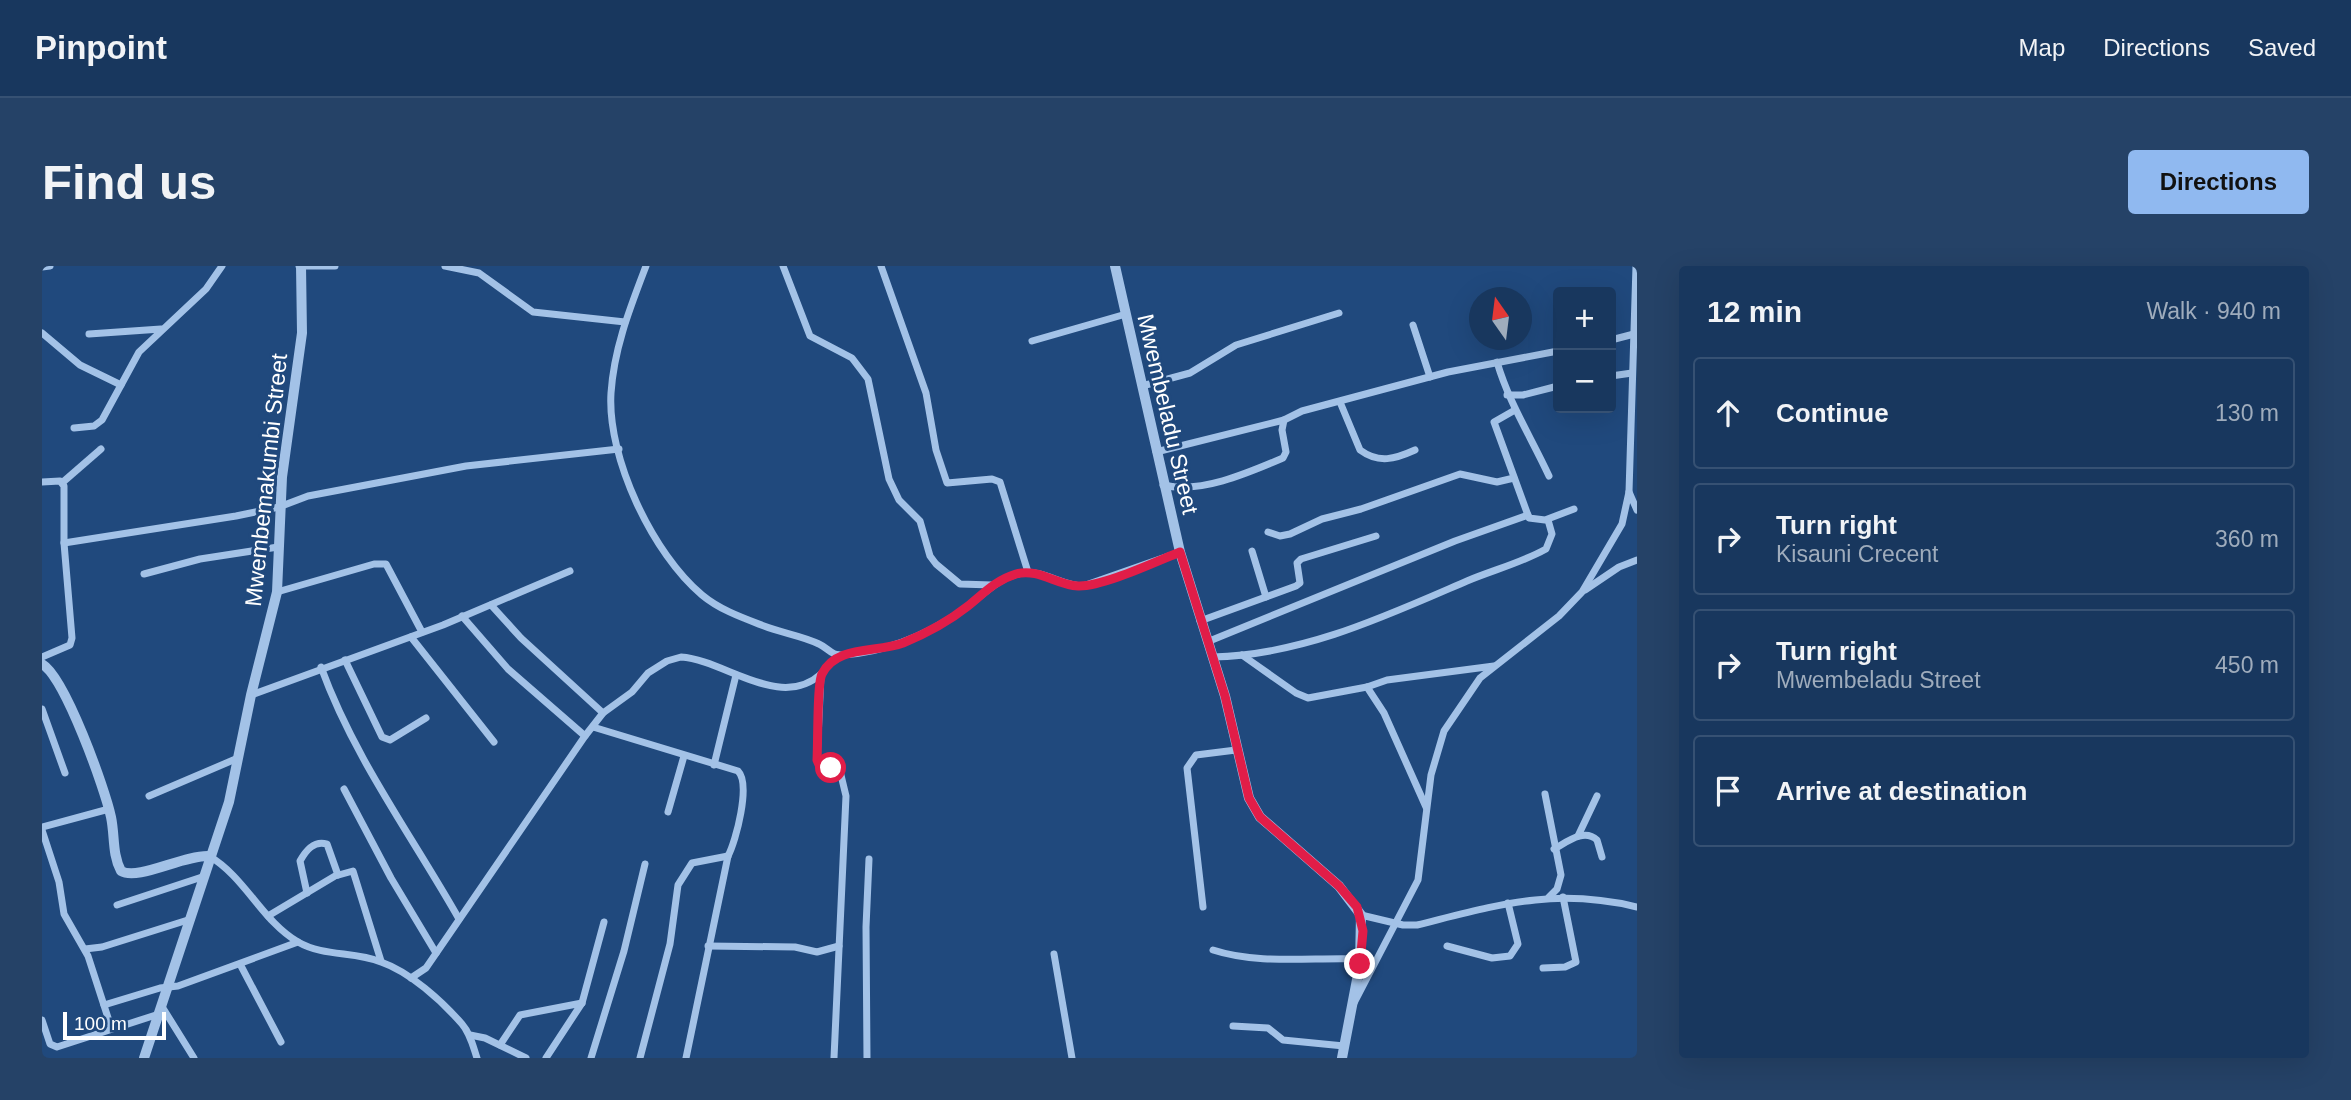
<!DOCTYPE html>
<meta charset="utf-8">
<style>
:root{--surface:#18375e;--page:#254267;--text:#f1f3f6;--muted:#9facbc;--line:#365173;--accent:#90b9f0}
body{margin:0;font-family:Arial,sans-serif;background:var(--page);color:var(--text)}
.controls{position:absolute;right:21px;top:21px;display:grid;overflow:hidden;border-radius:7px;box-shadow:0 7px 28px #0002}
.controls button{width:63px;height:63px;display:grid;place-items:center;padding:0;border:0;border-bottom:2px solid var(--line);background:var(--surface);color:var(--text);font:35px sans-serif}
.compass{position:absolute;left:1427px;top:21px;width:63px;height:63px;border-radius:50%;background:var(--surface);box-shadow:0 7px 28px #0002;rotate:346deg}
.scale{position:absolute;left:21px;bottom:18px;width:103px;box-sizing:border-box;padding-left:7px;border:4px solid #fff;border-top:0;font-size:19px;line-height:24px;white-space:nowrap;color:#fff;-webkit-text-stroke:5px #20497d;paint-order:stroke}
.stop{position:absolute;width:21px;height:21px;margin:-16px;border:5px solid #e11d48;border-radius:50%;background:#fff}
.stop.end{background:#e11d48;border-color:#fff;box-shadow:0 2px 7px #0008}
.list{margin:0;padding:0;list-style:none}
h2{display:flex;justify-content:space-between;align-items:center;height:91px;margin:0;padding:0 28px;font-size:30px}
h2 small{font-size:23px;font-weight:400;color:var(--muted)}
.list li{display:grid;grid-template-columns:46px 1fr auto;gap:21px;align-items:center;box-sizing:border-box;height:112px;margin:0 14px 14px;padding:0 14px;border:2px solid var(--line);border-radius:7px}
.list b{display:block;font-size:26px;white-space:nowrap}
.list p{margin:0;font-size:23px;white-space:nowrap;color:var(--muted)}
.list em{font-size:23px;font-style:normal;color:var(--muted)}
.icon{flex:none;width:38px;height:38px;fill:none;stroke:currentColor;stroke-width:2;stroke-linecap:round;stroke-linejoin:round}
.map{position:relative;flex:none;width:1595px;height:792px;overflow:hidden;border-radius:7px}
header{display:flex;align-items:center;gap:42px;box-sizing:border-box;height:98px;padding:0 35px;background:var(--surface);border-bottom:2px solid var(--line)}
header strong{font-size:33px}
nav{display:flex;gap:38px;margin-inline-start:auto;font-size:24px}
.intro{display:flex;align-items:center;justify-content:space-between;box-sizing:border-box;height:168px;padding:0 42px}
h1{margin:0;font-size:49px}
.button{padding:18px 32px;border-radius:7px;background:var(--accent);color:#111;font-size:24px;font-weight:700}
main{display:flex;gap:42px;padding:0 42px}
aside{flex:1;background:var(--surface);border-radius:7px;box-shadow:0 7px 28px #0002}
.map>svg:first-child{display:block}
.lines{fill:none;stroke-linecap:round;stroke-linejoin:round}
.minor{stroke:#a3c2e7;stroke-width:7}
.tertiary{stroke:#a3c2e7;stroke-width:10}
.route{stroke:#e11d48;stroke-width:9}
.labels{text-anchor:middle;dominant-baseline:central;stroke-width:6;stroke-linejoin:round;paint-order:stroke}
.street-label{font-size:23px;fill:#fff;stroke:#20497d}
</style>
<header>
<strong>Pinpoint</strong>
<nav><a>Map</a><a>Directions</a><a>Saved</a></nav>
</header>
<div class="intro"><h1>Find us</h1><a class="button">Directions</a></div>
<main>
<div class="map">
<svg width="1595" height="792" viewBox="0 0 1595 792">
<rect width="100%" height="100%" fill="#20497d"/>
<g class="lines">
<g class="minor">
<polyline points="257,0 293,0"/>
<polyline points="403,0 437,7 491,46 583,56"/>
<path d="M604 0C588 42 572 82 569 127 565 192 611 288 660 329 678 344 701 352 722 360 740 367 761 370 777 378 786 382 790 390 800 389 844 386 883 370 918 346 940 331 954 312 980 307 1000 303 1020 320 1041 320L1138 286"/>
<polyline points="741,0 768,70 810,92 826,113 847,213 857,234 878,255 888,290 894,298 918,318 950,319"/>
<polyline points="839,0 884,127 894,184 905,217 950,213 958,216 986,306"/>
<polyline points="0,1 8,0"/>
<polyline points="1371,59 1388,111"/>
<polyline points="0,67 38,99 79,119"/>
<polyline points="47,68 119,63"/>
<polyline points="1569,74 1592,68"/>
<polyline points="990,75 1084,48"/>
<path d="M1455 96C1467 137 1489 171 1507 210"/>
<polyline points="1569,110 1590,107"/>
<polyline points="1100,120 1148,107 1194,79 1297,47"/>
<polyline points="1465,129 1481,129 1516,120"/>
<path d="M1298 136 1318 184C1337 198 1353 193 1373 184"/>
<polyline points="1473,144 1452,156 1487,252 1503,254 1532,243"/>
<polyline points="32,162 52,160 60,154 97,86 164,23 180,0"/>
<polyline points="1114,186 1242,154"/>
<polyline points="0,216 18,215 22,220 22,277 30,372 28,379 0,391"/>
<polyline points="21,216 59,183"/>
<path d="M1121 219C1158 228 1206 207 1241 192L1244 186 1240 164 1242 154 1260 145 1406 106 1516 85"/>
<polyline points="1587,226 1595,244"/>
<polyline points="1226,266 1238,270 1248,268 1280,253 1319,243 1418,208 1455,216 1472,212"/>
<polyline points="22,277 194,250 237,241 266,230 424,200 577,183"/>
<polyline points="1210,285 1224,331"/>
<polyline points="102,308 158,293 236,281"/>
<polyline points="1543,324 1577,301 1595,294"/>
<polyline points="235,326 332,298 344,298 380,366"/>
<polyline points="449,339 479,372 561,447"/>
<polyline points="420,350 466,403 543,470"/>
<polyline points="1158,355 1254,320 1258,317 1255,297 1259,293 1334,270"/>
<polyline points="369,371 452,476"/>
<polyline points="1165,376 1413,275 1486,249"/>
<polyline points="1200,389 1254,427 1266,432 1325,421 1345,414 1452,400"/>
<path d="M1171 391C1261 389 1344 350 1425 315 1451 304 1479 297 1504 283L1510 268 1506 254"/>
<polyline points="303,394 340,471 348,474 384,452"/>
<path d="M279 401C312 492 370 570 417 653"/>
<polyline points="1325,421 1342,447 1384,541"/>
<polyline points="209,429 401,359 528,305"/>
<polyline points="0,443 23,507"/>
<path d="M551 461 696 505C709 518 694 575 686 590L644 792"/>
<polyline points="672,499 694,409"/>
<polyline points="302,523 349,612 394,687"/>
<polyline points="1503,528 1519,609 1515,623 1507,631"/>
<polyline points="107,530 196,492"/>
<polyline points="626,546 642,490"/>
<polyline points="0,561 67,543"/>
<polyline points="0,564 17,616 22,648 46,690 69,761"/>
<polyline points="1536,570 1555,530"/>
<path d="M1512 583C1525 576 1542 562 1555 574L1560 591"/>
<path d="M167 590C203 611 220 655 256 676 282 691 312 685 339 696 368 706 400 735 420 758 428 767 431 780 435 792"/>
<path d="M265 627 258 595C264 584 272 574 285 578L296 609"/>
<polyline points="75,639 160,611"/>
<polyline points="1161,641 1145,502 1154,489 1194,484"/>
<path d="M1319 649 1361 659H1375C1456 639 1511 621 1595 641"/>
<polyline points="226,650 293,610 311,605 339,695"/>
<polyline points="666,680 753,681 775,686 797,680"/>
<polyline points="1405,680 1450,692 1468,690 1476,678 1466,637"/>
<polyline points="43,683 60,681 149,653"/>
<path d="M1171 684C1217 699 1270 691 1318 693"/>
<polyline points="1012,688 1030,792"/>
<polyline points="198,698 239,776"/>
<polyline points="1501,702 1523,701 1534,696 1521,631"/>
<path d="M369 712 384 702 543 470 561 447 590 426 606 407 625 395 639 391C683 394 738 445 779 408"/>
<polyline points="62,739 118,722 136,720 256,676"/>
<polyline points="119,739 152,792"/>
<polyline points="1311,739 1376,614 1389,509 1402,465 1438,412 1517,350 1540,326 1580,258 1587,226 1594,0"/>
<polyline points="0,754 8,778 15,781 117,748"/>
<polyline points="1191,760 1226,762 1241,774 1302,780"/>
<polyline points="428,769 443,772 484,792"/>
<polyline points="458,779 478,749 540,737"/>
<polyline points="504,792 540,737 562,656"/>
<polyline points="549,792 582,685 603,598"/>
<polyline points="598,792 628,678 636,619 650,597 686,590"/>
<polyline points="792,792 804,530 798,505 780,502 775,494 779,408 796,389"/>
<polyline points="825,792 824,661 827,593"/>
</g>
<g class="tertiary">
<polyline points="1073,0 1138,286 1183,430 1207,532 1218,551 1297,620 1319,649 1318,698 1300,792"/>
<path d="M0 398C23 411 63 523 69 551 73 570 70 588 79 605 96 615 141 589 167 590"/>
<polyline points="102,792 187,536 209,429 235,326 240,211 260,67 259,0"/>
</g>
</g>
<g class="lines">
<path class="route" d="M789 502 778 501 775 494C776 479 775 417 780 408 794 379 834 387 861 377 883 368 907 355 926 340 942 327 954 314 974 308 997 302 1014 319 1036 320 1060 321 1113 296 1138 286L1183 430 1207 532 1218 551 1297 620 1315 641 1321 665 1318 698"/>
</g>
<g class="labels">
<g class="street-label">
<text transform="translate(1126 148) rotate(77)">Mwembeladu Street</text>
<text transform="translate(224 214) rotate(-84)">Mwembemakumbi Street</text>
</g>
</g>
</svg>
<div class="controls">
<button>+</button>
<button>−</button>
</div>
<svg class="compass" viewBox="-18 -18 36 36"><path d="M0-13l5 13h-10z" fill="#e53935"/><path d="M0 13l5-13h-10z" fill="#9facbc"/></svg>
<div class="scale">100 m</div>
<div class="stop" style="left:789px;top:502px"></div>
<div class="stop end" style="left:1318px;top:698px"></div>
</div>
<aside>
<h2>12 min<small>Walk · 940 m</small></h2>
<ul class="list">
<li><svg class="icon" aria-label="ahead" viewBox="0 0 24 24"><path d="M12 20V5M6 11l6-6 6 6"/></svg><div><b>Continue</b></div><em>130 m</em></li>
<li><svg class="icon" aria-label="right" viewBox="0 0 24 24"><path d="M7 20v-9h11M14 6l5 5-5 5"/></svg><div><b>Turn right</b><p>Kisauni Crecent</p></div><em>360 m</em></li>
<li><svg class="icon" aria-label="right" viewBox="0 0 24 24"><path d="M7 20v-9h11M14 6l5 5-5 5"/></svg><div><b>Turn right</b><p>Mwembeladu Street</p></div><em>450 m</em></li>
<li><svg class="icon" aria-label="arrive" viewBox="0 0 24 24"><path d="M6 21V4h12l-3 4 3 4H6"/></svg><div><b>Arrive at destination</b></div></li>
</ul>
</aside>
</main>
